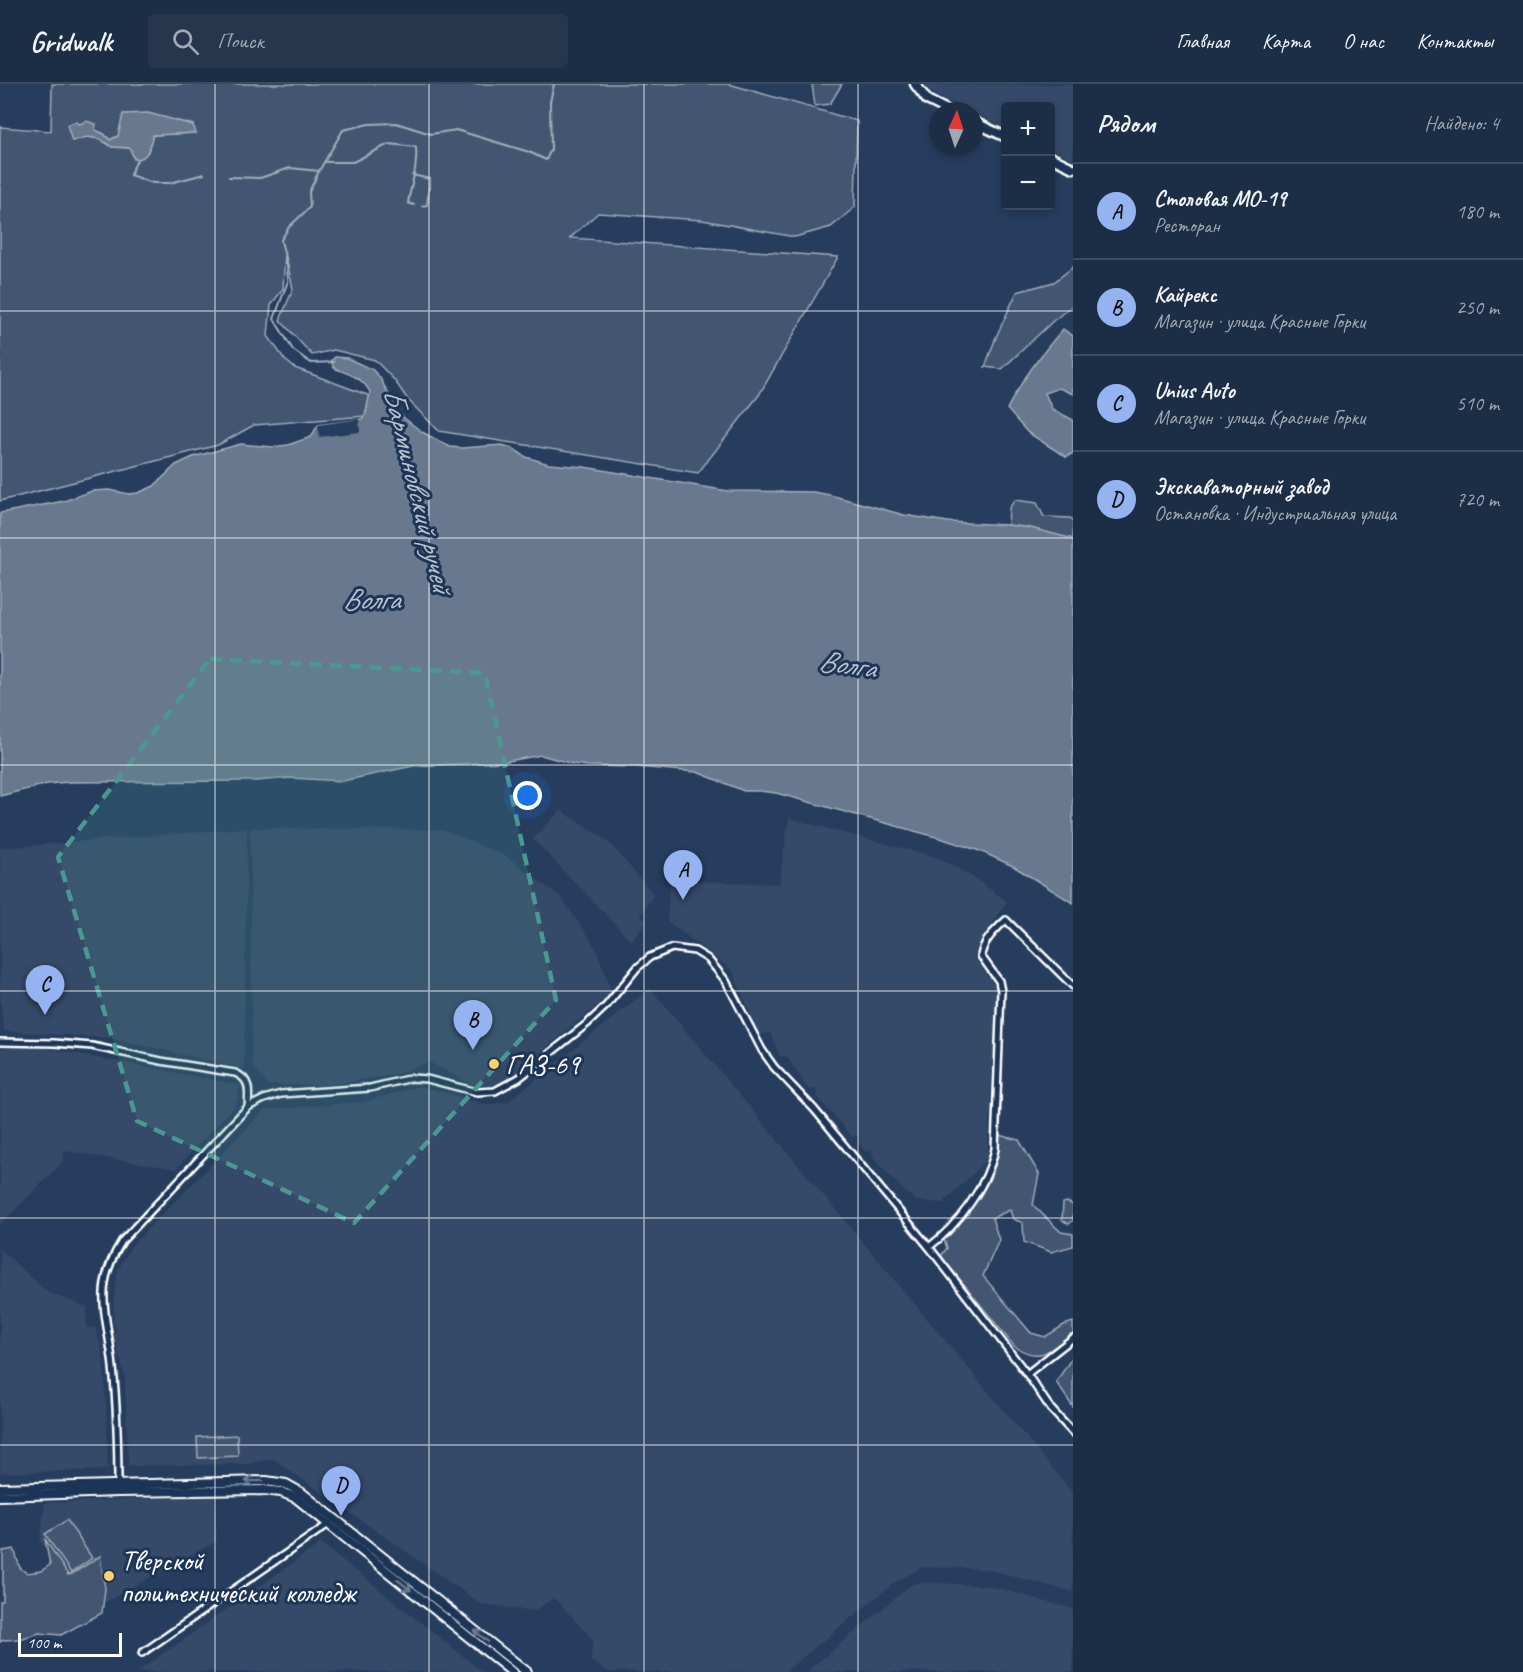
<!DOCTYPE html>
<html lang="ru">
<meta charset="utf-8">
<style>
:root{--surface:#1c2e46;--page:#25364d;--text:#f1f3f6;--muted:#a0a8b3;--line:#3a4a5f;--accent:#95b2f1}
body{margin:0;font-family:Caveat,sans-serif;background:var(--page);color:var(--text)}
.controls{position:absolute;right:18px;top:18px;display:grid;overflow:hidden;border-radius:6px;box-shadow:0 3px 9px #0003}
.controls button{width:54px;height:54px;display:grid;place-items:center;padding:0;border:0;border-bottom:2px solid var(--line);background:var(--surface);color:var(--text);font:30px sans-serif}
.compass{position:absolute;left:929px;top:18px;width:54px;height:54px;border-radius:50%;background:var(--surface);box-shadow:0 3px 9px #0003;rotate:3deg}
.scale{position:absolute;left:18px;bottom:15px;width:104px;box-sizing:border-box;padding-left:6px;border:3px solid #fff;border-top:0;font-size:16px;line-height:21px;white-space:nowrap;color:#fff;-webkit-text-stroke:4px #1d3557;paint-order:stroke}
.you{position:absolute;left:528px;top:712px;width:21px;height:21px;margin:-15px;border:4px solid #fff;border-radius:50%;background:#1a73e8;box-shadow:0 0 0 9px #1a73e833}
.badge{display:grid;place-items:center;width:39px;height:39px;border-radius:50%;background:var(--accent);color:#111;font-size:20px;font-weight:700}
.pin{position:absolute;translate:-50% -50px;filter:drop-shadow(0 2px 3px #0008)}
.pin::after{content:'';position:absolute;top:32px;width:21px;height:18px;background:inherit;clip-path:polygon(0 0,100% 0,50% 100%)}
.list{margin:0;padding:0;list-style:none}
h2{display:flex;justify-content:space-between;align-items:center;height:78px;margin:0;padding:0 24px;font-size:26px}
h2 small{font-size:20px;font-weight:400;color:var(--muted)}
.list li{display:grid;grid-template-columns:39px 1fr auto;gap:18px;align-items:center;box-sizing:border-box;height:96px;padding:0 24px;border-top:2px solid var(--line)}
.list b{display:block;font-size:22px;white-space:nowrap}
.list p{margin:0;font-size:20px;white-space:nowrap;color:var(--muted)}
.list em{font-size:20px;font-style:normal;color:var(--muted)}
.icon{flex:none;width:33px;height:33px;fill:none;stroke:currentColor;stroke-width:2;stroke-linecap:round;stroke-linejoin:round}
.map{position:relative;flex:none;width:1073px;height:1588px;overflow:hidden}
header{display:flex;align-items:center;gap:36px;box-sizing:border-box;height:84px;padding:0 30px;background:var(--surface);border-bottom:2px solid var(--line)}
header strong{font-size:28px}
nav{display:flex;gap:33px;margin-inline-start:auto;font-size:21px}
.search{width:420px;height:54px;background:var(--page);display:flex;align-items:center;gap:15px;box-sizing:border-box;padding:0 21px;border-radius:6px;color:var(--muted);font-size:22px}
main{display:flex}
aside{flex:1;background:var(--surface)}
.map>svg:first-child{display:block}
.built{fill:#344a68}
.green{fill:#425672;stroke:#a0aab8;stroke-width:1.5;fill-rule:evenodd}
.water{fill:#67788e;stroke:#a4aebb;stroke-width:1.5}
.pier{fill:#263d5e}
.lines{fill:none;stroke-linecap:round;stroke-linejoin:round}
.stream{stroke:#a4aebb;stroke-width:2}
.street-casing{stroke:#fff;stroke-width:10}
.secondary-casing{stroke:#fff;stroke-width:12}
.primary-casing{stroke:#fff;stroke-width:13}
.street{stroke:#1d3557;stroke-width:5}
.secondary{stroke:#1d3557;stroke-width:8}
.primary{stroke:#1d3557;stroke-width:8}
.oneway{stroke:#6c7c92}
.marked{fill:#4b9892;fill-opacity:0.2;stroke:#4b9892;stroke-width:4.5;stroke-dasharray:12 8;stroke-linejoin:round}
.grid{fill:none;stroke:#fff;stroke-width:1.5;stroke-opacity:0.55}
.poi-dot{fill:#ffd166;stroke:#1d3557;stroke-width:2}
.labels{text-anchor:middle;dominant-baseline:central;stroke-width:6;stroke-linejoin:round;paint-order:stroke}
.poi-label{font-size:28px;fill:#fff;stroke:#1d3557;text-anchor:start}
.water-label{font-size:30px;font-style:italic;fill:#bbc2cc;stroke:#1d3557}
</style>
<header>
<strong>Gridwalk</strong>
<div class="search"><svg class="icon" aria-label="search" viewBox="0 0 24 24"><circle cx="10" cy="10" r="6"/><path d="M15 15l6 6"/></svg>Поиск</div>
<nav><a>Главная</a><a>Карта</a><a>О нас</a><a>Контакты</a></nav>
</header>
<main>
<div class="map">
<svg width="1073" height="1588" viewBox="0 0 1073 1588">
<rect width="100%" height="100%" fill="#263d5e"/>
<filter id="ink" filterUnits="userSpaceOnUse"><feTurbulence type="fractalNoise" baseFrequency=".0167" numOctaves="2"/><feDisplacementMap in="SourceGraphic" scale="12" xChannelSelector="R" yChannelSelector="G"/><feConvolveMatrix kernelMatrix="1 2 1 2 8 2 1 2 1" color-interpolation-filters="sRGB"/></filter>
<g filter="url(#ink)">
<g class="built">
<polygon points="1073,0 1073,75 1051,65 1050,22 1006,22 1005,44 974,29 974,27 969,27 935,11 922,1"/>
<polygon points="561,726 608,757 654,811 640,831 647,838 631,857 533,755"/>
<polygon points="789,734 939,774 973,793 1007,817 976,865 975,874 997,905 997,909 987,1076 943,1119 916,1117 901,1104 874,1075 871,1066 866,1068 857,1057 859,1053 855,1051 852,1053 818,1014 815,1005 808,1005 787,973 780,972 770,948 760,952 732,886 667,837 670,796 779,800"/>
<polygon points="247,744 244,985 111,954 4,947 0,917 0,764"/>
<polygon points="250,744 443,746 504,771 561,813 596,864 612,909 499,1003 471,1000 429,978 396,990 327,1001 267,1001 252,980"/>
<polygon points="650,904 1073,1409 1073,1508 987,1485 923,1483 895,1498 785,1588 609,1588 590,1577 593,1556 554,1514 534,1527 481,1520 273,1375 247,1380 128,1382 125,1294 114,1251 117,1245 113,1241 114,1211 118,1185 132,1161 265,1026 363,1018 420,1002 488,1021 509,1017"/>
<polygon points="32,962 66,968 241,1001 235,1021 176,1085 65,1067 63,1078 0,1141 0,964"/>
<polygon points="0,1165 47,1208 87,1223 86,1243 96,1244 103,1272 106,1319 108,1386 0,1389"/>
<polygon points="215,1412 217,1457 89,1527 40,1457 45,1419"/>
<polygon points="321,1459 483,1588 137,1588"/>
<polygon points="923,1498 989,1502 1073,1525 1073,1588 806,1588 912,1500"/>
</g>
<g class="green">
<path d="M52 0H729L857 37 855 123 831 143 795 153 702 136 598 129 570 154 838 173 759 311 698 389 439 347 408 316 395 297 375 276 334 266 312 271 280 236 293 205 285 168 283 205 271 221 268 252 285 276 295 284 370 312 365 332 254 341 218 361 0 417V43L51 47ZM75 38 104 50 110 56 118 52 196 49 153 51 148 68 134 75 130 64 112 63 100 55 87 53Z"/>
<polygon points="812,0 842,0 830,20 815,22"/>
<polygon points="1073,183 1073,221 1053,237 1002,285 985,283 996,253 1017,208 1054,198"/>
<polygon points="1015,416 1037,419 1044,433 1070,434 1073,436 1073,455 1008,441 1009,424"/>
<path d="M998 1051 1019 1056 1039 1090 1033 1121 1061 1148 1073 1150V1162L1051 1168 1024 1158 1023 1139 1013 1135 1010 1126 992 1134 999 1156 983 1192 1031 1249 1045 1253 1064 1241 1073 1238V1249C1050 1266 1041 1280 1014 1262L941 1172 947 1164 944 1156 958 1142 994 1079Z"/>
<polygon points="1067,1118 1073,1121 1073,1136 1069,1140 1062,1136 1063,1119"/>
<polygon points="1073,1272 1073,1323 1056,1298"/>
<polygon points="237,1351 238,1372 198,1374 197,1353"/>
<polygon points="67,1436 92,1474 71,1489 45,1450"/>
<polygon points="45,1455 68,1491 72,1490 100,1472 105,1505 102,1529 61,1551 39,1549 20,1555 4,1556 0,1558 0,1518 3,1517 3,1467 14,1465 20,1484 27,1489 41,1487 50,1481"/>
</g>
<g class="water">
<path d="M148 29 193 41 196 49 153 51C149 63 149 76 134 75L130 64 112 63 100 55 87 53 72 57 67 41 75 38 80 40 86 37 96 40 95 46 104 50 110 56 118 52 123 30Z"/>
<path d="M1063 245 1073 252V310L1059 304 1045 309 1052 325 1073 336V369L1066 373 1027 348 1007 325C1022 295 1042 269 1063 245Z"/>
<path d="M335 273 347 274 373 286 380 294 397 326 404 334 422 348 450 363 462 364 502 361 512 364 526 373 549 380 584 383 728 407 813 408 830 411 904 431 948 438 1008 441 1031 444 1073 455V819L1013 782 980 767 940 754 776 709 759 707H744L697 688 636 683 588 682 573 680 541 671 503 678 413 682 343 697 290 694 256 697 69 698 47 700 0 712V429L64 417 92 407 109 406 129 410 138 409 154 402 176 381 193 373 241 360 272 363 288 361 311 353 318 341 362 335 366 329 370 308C362 293 348 290 334 284L331 277Z"/>
</g>
<polygon class="pier" points="359,335 360,348 319,353 318,341"/>
<g class="lines">
<g class="stream">
<polyline points="137,76 130,91 153,99 170,99 204,90"/>
<path d="M325 78H353L389 60 416 63C418 82 411 101 408 119L414 121"/>
<polyline points="319,87 343,46 369,40 396,39 431,50 456,46 529,68 546,76 551,65 550,18 554,0"/>
<polyline points="412,91 430,95 427,121 422,122"/>
<polyline points="229,93 260,94 290,84 319,87 309,108 310,123 289,143 281,156 287,182 288,197 274,235 293,266 311,279 334,278"/>
</g>
<g class="street-casing">
<g id="street">
<path d="M0 958 54 959 92 962 161 977 235 989C251 995 249 1008 248 1023"/>
<path d="M929 1163C958 1141 988 1101 995 1065L1001 907 999 897 981 872C983 857 995 846 1006 836L1073 902"/>
<polyline points="1027,1290 1073,1254"/>
<path d="M118 1404C118 1364 117 1323 113 1283 108 1232 91 1206 122 1157L248 1023 264 1015 281 1010 370 1004 412 994 427 995 477 1008 495 1007 519 994 588 939 606 922 637 884 650 873 672 864 695 867 708 875 726 897 762 966 774 983 814 1025 929 1163 1027 1290 1051 1325 1073 1349"/>
<polyline points="142,1569 330,1439"/>
</g>
</g>
<g class="secondary-casing">
<g id="secondary">
<polyline points="0,1404 266,1397 286,1400 302,1409 527,1588"/>
<polyline points="0,1412 118,1408 264,1406 281,1408 296,1414 512,1588"/>
</g>
</g>
<g class="primary-casing">
<g id="primary">
<polyline points="915,0 927,16 949,27"/>
<polyline points="974,38 1006,53"/>
<polyline points="1050,73 1073,84"/>
</g>
</g>
<use href="#street" class="street"/>
<use href="#secondary" class="secondary"/>
<use href="#primary" class="primary"/>
</g>
<defs><path id="oneway-shaft" d="M-6 0H5M1.5-3L5.5 0L1.5 3" fill="none" stroke-width="1.6" stroke-linecap="round" stroke-linejoin="round" transform="scale(1.5)"/></defs>
<g class="oneway">
<use href="#oneway-shaft" transform="translate(254 1397) rotate(179)"/>
<use href="#oneway-shaft" transform="translate(404 1501) rotate(39)"/>
<use href="#oneway-shaft" transform="translate(481 1552) rotate(-141)"/>
</g>
</g>
<path class="marked" d="M210 575 485 589 556 916 354 1139 137 1037 58 773Z"/>
<path class="grid" d="M215 0V1588M429 0V1588M644 0V1588M858 0V1588M0 227H1073M0 454H1073M0 681H1073M0 907H1073M0 1134H1073M0 1361H1073"/>
<g class="poi-dot">
<circle cx="494" cy="980" r="6"/>
<circle cx="109" cy="1492" r="6"/>
</g>
<g class="labels">
<g class="poi-label">
<text x="506" y="980">ГАЗ-69</text>
<text x="121" y="1476">Тверской<tspan x="121" dy="32">политехнический колледж</tspan></text>
</g>
<g class="water-label">
<text transform="translate(418 406) rotate(76)">Барминовский ручей</text>
<text x="371" y="515">Волга</text>
<text transform="translate(847 580) rotate(8)">Волга</text>
</g>
</g>
</svg>
<div class="controls">
<button>+</button>
<button>−</button>
</div>
<svg class="compass" viewBox="-18 -18 36 36"><path d="M0-13l5 13h-10z" fill="#e53935"/><path d="M0 13l5-13h-10z" fill="#a0a8b3"/></svg>
<div class="scale">100 m</div>
<div class="you"></div>
<div class="pin badge" style="left:683px;top:816px">A</div>
<div class="pin badge" style="left:473px;top:966px">B</div>
<div class="pin badge" style="left:45px;top:931px">C</div>
<div class="pin badge" style="left:341px;top:1432px">D</div>
</div>
<aside>
<h2>Рядом<small>Найдено: 4</small></h2>
<ul class="list">
<li><span class="badge">A</span><div><b>Столовая МО-19</b><p>Ресторан</p></div><em>180 m</em></li>
<li><span class="badge">B</span><div><b>Кайрекс</b><p>Магазин · улица Красные Горки</p></div><em>250 m</em></li>
<li><span class="badge">C</span><div><b>Unius Auto</b><p>Магазин · улица Красные Горки</p></div><em>510 m</em></li>
<li><span class="badge">D</span><div><b>Экскаваторный завод</b><p>Остановка · Индустриальная улица</p></div><em>720 m</em></li>
</ul>
</aside>
</main>
